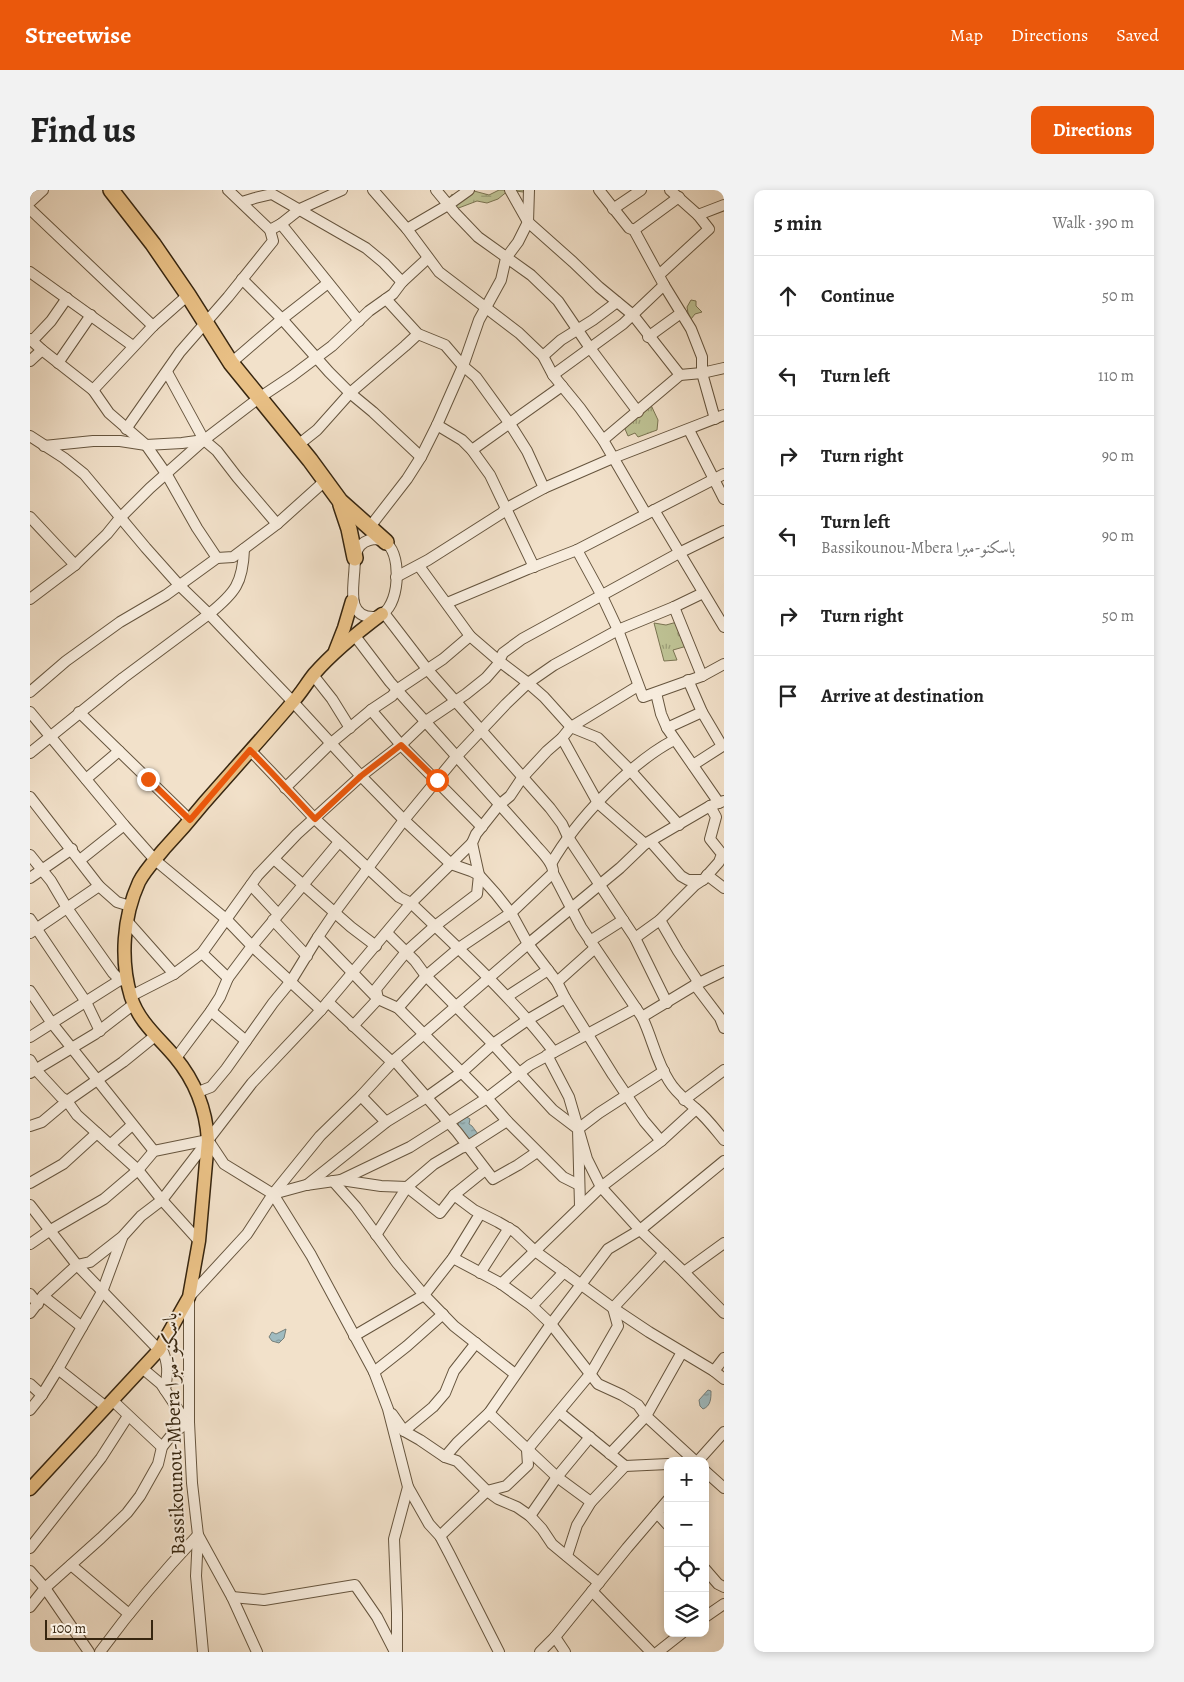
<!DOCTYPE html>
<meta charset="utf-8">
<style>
:root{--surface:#fff;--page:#f2f2f2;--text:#222;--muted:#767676;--line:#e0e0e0;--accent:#ea580c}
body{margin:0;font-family:Alegreya,Amiri,serif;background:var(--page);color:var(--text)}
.controls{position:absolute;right:15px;bottom:15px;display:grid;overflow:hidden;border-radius:10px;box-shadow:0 2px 8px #0003}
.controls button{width:45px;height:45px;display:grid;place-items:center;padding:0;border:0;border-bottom:1px solid var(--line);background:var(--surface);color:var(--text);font:25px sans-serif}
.scale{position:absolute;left:15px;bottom:12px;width:108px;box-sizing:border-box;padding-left:5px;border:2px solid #372610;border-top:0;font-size:14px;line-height:18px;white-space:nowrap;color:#372610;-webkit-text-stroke:4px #f7ecdd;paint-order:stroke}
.stop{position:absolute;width:15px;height:15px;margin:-11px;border:4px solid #ea580c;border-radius:50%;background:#fff}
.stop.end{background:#ea580c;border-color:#fff;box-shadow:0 1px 5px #0008}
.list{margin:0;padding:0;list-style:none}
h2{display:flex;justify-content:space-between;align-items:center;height:65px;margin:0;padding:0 20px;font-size:21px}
h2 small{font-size:16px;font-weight:400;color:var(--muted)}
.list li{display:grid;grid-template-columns:32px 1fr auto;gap:15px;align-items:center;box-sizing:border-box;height:80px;padding:0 20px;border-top:1px solid var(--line)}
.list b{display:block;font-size:19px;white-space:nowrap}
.list p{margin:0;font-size:16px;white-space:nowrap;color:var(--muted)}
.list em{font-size:16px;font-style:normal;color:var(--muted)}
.icon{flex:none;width:28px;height:28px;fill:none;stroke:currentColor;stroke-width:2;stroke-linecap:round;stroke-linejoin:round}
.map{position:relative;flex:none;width:694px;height:1462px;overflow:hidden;border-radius:10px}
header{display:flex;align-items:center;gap:30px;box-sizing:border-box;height:70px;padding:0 25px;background:var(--accent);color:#fff}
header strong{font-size:24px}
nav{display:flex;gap:28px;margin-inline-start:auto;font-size:18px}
.intro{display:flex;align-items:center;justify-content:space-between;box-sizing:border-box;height:120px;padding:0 30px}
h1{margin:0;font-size:35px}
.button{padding:12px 22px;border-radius:10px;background:var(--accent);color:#fff;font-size:18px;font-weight:700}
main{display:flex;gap:30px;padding:0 30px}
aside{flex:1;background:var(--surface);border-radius:10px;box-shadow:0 2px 8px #0003}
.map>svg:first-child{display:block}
.grass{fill:url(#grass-tufts);stroke:#7a7452}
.wetland{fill:url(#wetland-marsh);stroke:#7a7452}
.water{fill:url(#water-ripples);stroke:#757f7a}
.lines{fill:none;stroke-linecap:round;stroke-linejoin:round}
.minor-casing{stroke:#66553e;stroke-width:12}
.major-casing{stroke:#372610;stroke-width:15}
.highway-casing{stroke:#372610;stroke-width:18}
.minor{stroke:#f7ecdd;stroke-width:10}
.major{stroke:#e9c085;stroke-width:12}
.highway{stroke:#e9c085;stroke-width:15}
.route{stroke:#ea580c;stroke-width:6}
.labels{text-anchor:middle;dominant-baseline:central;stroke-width:4;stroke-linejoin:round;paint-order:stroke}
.street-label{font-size:20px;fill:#372610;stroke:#f7ecdd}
</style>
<header>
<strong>Streetwise</strong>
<nav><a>Map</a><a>Directions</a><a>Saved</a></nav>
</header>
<div class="intro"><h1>Find us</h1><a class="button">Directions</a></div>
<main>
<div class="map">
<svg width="694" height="1462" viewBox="0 0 694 1462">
<defs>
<pattern id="grass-tufts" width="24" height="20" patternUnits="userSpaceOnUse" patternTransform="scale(1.25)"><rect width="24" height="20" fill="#bec294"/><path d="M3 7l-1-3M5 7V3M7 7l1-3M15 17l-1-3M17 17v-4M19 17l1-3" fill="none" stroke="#9b9d77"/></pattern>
<pattern id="wetland-marsh" width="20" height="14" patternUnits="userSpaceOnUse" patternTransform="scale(1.25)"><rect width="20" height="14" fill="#bec294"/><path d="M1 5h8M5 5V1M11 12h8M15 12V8" fill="none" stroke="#9b9d77"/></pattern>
<pattern id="water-ripples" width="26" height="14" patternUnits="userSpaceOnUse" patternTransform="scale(1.25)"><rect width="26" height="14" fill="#9fbbc0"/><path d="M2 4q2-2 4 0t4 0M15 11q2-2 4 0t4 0" fill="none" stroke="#82989b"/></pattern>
</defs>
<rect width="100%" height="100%" fill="#f2e1ca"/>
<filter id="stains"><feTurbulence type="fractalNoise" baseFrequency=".004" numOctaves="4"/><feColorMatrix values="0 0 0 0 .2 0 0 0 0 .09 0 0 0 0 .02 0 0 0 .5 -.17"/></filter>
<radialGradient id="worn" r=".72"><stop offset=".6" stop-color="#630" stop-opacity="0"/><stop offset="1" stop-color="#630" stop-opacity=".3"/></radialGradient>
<g class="grass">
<polygon points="661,110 666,111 666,116 672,122 665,124 661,129 658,123 657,117"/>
<polygon points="620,213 628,230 627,240 608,247 605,243 598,246 595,239 601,230"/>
<polygon points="647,432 657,456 643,460 647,470 634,471 624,433 636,435"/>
</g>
<polygon class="wetland" points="469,0 497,0 493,2 479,0 468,9 457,13 447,11 426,19 421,5 444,1 459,5"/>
<g class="water">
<polygon points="435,926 440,929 439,934 442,936 448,944 437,953 428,936 429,927"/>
<polygon points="256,1139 254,1148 249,1153 242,1151 239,1147 242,1142 246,1144"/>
<path d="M678 1200 681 1201C681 1208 681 1216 673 1219L670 1216 669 1210Z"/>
</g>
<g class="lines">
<g class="minor-casing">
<g id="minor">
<polyline points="198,0 240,40 251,34 270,19 312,0"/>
<polyline points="343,0 377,39 409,82 489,143 513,166 523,185 550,218 573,250 616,324"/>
<polyline points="406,0 425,23 448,47 501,85 528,111 560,158 608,222"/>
<polyline points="480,0 498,32 543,72 569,97 603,125 650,185"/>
<polyline points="569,0 599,38 604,40 634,95 661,139 672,167 672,183 685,229"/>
<polyline points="0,12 13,0"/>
<polyline points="212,12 225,8 242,4 336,58 354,73 372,92"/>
<polyline points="0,19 123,136"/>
<polyline points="583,19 611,0"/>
<polyline points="668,25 694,15"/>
<polyline points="251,34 329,131"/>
<polyline points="377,39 418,15 439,0"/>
<polyline points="604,40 649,7"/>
<polyline points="0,82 103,156"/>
<polyline points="629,85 679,39 668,25 640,0"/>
<polyline points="212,89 252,129 299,182 320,203 343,222 391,267"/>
<polyline points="356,109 388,144 415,155 433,176 446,187 480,234 497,261 514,298"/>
<polyline points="618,147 651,123"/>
<polyline points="0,149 12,160 63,200 79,223 116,255 137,285 167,338 187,368"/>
<polyline points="2,151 21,131 37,108"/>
<polyline points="513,166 531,150 563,130 587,112"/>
<polyline points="0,171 12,160"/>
<polyline points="28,173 61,125"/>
<polyline points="201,173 252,129 298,93"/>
<polyline points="137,182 174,250 187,261 207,287 247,334"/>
<polyline points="523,185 593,134 634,95"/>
<polyline points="63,200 123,136 158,105"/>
<polyline points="407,235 432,250 442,260 460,285 504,377"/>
<polyline points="96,239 150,162 198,107 243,51 240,40"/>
<polyline points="659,240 694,309"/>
<path d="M0 246 34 268 54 284 116 358 149 395 179 424C205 403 213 393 214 359"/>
<polyline points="573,250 650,185 672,183 694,178"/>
<polyline points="268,255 287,240 320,203 375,156 388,144"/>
<polyline points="14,256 63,251 90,251 116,255 152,253 174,250"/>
<polyline points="442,260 532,196"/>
<polyline points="624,320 694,437"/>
<polyline points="0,327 45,375"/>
<polyline points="339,338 377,289 391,267 407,235 433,176 449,130 471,90 476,68 488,52 498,32 499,0"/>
<path d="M344 349C350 349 356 352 360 357 372 373 369 425 344 427 318 428 323 401 324 385 325 377 324 366 328 359 331 353 337 350 344 349Z"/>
<polyline points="547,360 572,406 588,440 613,507 672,486 694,474"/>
<polyline points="389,376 440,446 469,471 498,493 514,507 541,537 568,548 600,580 649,635"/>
<polyline points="366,387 398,370 472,323 475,319 514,298 583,268 694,225"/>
<polyline points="0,409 45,375 77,344 90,328 120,298 174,250 229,208 262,186 302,156 339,121 363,104 372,92 398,68"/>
<polyline points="417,413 498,379 547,360 694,284"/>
<polyline points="644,417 672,486"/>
<polyline points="354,423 397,479 520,618 532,634 538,647 605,748 637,813"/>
<path d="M325 446 360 492 503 652C509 660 524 672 523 683L551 737 612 827C622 847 626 871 639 891 646 903 655 909 665 918 676 927 685 939 694 950"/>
<polyline points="469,471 473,463 492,449 649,363 694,341"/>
<polyline points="283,485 302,509 320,538"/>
<polyline points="658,490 672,522 692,556"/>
<polyline points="0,502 36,471 90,432 136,405 187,368 203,367 247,334 296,290"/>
<polyline points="626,503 631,524 637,538 689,613"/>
<polyline points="341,520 371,555 452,637"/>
<polyline points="0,522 94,635 125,670 196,729 222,756 291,820"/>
<polyline points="49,522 160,630"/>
<polyline points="637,538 672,522"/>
<polyline points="532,548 568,613 615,654"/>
<path d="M220 560 241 582 285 629 369 707 381 713C431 761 482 807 524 862"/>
<polyline points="0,563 93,488 179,424 263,512 331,586 374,630 421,674 441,681 449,685 466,704 481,723 498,754 527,792 535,808 583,885 614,931 631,951"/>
<polyline points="663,575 694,555"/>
<polyline points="56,589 89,561"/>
<polyline points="255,598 300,554 341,520 362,506 368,499 413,469 440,446"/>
<polyline points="0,607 69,696 87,712 100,716"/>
<polyline points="621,652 651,686 658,690 673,690"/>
<polyline points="0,665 21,691 37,718 83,783 90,790 97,791"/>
<polyline points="244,669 321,737 346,756"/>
<polyline points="50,670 94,635"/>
<path d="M521 674C546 630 600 573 644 550"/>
<polyline points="677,685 694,698"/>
<polyline points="0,688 42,659"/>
<polyline points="221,695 248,724"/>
<polyline points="0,729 56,812 70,841"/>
<polyline points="243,730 277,766"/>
<polyline points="98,732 144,784"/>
<polyline points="0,743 69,696"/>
<polyline points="357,743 385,771 396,786 461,852 523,920 548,939 550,1016"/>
<polyline points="288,747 348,809 368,818 457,908 477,931 533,987 549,995"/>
<polyline points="605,748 630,730"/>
<polyline points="560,751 593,730"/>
<polyline points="172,763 198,788"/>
<polyline points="527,792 565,758"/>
<polyline points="669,793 648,761 630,730 665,695 674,689 689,672 692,664 680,649 686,627 680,616"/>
<polyline points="665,795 690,828 694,838"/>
<polyline points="0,801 21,832 124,961"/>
<polyline points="101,806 144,784 172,763 228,685 267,644 331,586 371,555 396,531 436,504 456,488 470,472"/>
<polyline points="478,806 518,780"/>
<polyline points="298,812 362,872"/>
<polyline points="368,818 396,786 429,758 481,723 523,683"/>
<polyline points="181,821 216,851"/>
<polyline points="612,827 665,795 694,781"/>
<polyline points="323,836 348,809 346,799 376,762 405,736 447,704 449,685 442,653 446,644 469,615 480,606 492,588 517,561 532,548 541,537 608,496"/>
<polyline points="0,847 90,790"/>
<polyline points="517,865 539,907 557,969 571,997 610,1040 654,1082 694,1123"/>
<polyline points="146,868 181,821 190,807 198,788 222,756 309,652"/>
<polyline points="0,870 6,880 31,907 37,911 47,925 108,980 132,1010 222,893 291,820 381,713 442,653"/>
<polyline points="364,870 427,942 463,989 488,975 507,962"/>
<polyline points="0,883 65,844 104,814"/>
<polyline points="168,902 181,897 196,879 243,813 261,791 288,747 305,722 374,630 426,567 476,514 498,493 524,475 546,463 588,440 644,417 673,403"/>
<polyline points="331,906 356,932"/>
<polyline points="654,910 694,880"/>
<polyline points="0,936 12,932 37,911 93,872 125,846"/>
<polyline points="548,939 569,923 634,881"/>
<polyline points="80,955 102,935"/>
<polyline points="311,990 380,957 457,908 500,875 606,818"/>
<polyline points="303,991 326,1017 367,1073 394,1105 424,1136 485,1184"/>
<polyline points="0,993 33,974 67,943"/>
<polyline points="277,995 356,932 397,907 432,882 463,854 499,829 535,808"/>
<polyline points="243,1004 276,995 311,990 351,996 377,997 410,1023 424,1005 444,1020 468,1032 485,1042 505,1061 583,1118 619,1142 684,1181 694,1189"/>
<polyline points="424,1005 455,980"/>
<polyline points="0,1015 47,1075 129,1160"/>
<polyline points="346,1045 377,997 404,974 431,958 438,956 477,931"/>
<polyline points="0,1054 19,1041 74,1009 108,980 124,961 178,950 194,974 243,1004 281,1065 344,1182 358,1219 378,1297 364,1349 367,1423 367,1462"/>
<polyline points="423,1068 470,1093 502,1116 521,1134 568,1194 592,1205 608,1215 616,1226 580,1264"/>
<polyline points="654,1082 694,1053"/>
<polyline points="450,1083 479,1038"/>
<polyline points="471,1094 571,997 631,951 666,919"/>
<polyline points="0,1104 8,1114"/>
<polyline points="13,1106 52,1137"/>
<polyline points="502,1116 534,1082"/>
<polyline points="0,1123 13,1106 47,1075 60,1072 92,1047 111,1026 132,1010 169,1051"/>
<polyline points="324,1146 394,1105 423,1068 450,1024"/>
<path d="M131 1157C139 1174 138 1182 135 1200"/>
<polyline points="652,1162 616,1226 665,1271"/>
<polyline points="112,1178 131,1194 151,1224 159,1230"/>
<polyline points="28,1179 76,1217"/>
<polyline points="684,1181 694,1168"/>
<polyline points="344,1182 377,1156 413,1124"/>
<polyline points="0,1194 12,1205"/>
<polyline points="82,1210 132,1257"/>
<polyline points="0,1220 12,1205 28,1179 72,1102 92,1048"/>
<polyline points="529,1222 595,1276 638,1274"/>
<polyline points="459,1223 527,1287 561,1312"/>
<polyline points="362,1224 374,1241 390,1250 415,1267 427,1271 457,1301 468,1309 487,1317 500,1326 512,1339 522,1354 569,1393"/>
<polyline points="374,1241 403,1217 415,1203 424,1181 446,1153"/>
<polyline points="415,1267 427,1253 459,1223 521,1134 578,1059 610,1040 694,971"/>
<polyline points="668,1271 694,1242"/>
<polyline points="675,1281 694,1298"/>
<polyline points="378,1297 399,1334 410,1346 420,1365 469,1462"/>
<polyline points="627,1323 638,1335"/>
<polyline points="500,1326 527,1287 560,1247"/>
<polyline points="410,1346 457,1301 476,1296 498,1275 497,1260 561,1183 588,1136 583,1118 634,1063"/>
<polyline points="0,1358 71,1268 98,1226"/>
<polyline points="537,1366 547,1335 561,1312 595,1276"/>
<polyline points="41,1375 99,1424"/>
<polyline points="675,1379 688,1394 694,1397"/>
<polyline points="0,1381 15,1398 59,1462"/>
<polyline points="562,1401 621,1462"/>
<polyline points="202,1407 234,1410 325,1395 347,1427 365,1462"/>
<polyline points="0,1417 15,1398 71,1348 97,1323 110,1306 128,1274 132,1257 144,1242 159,1232"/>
<polyline points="675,1427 694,1414"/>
<polyline points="525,1447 535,1462"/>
<path d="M70 1462C100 1421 133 1382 168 1345L202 1407 227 1462"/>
<polyline points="173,1462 166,1386 168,1345 162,1293 159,1232 159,1107 217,1044 243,1004 290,946 331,906 364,870 498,754 590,678 615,654 680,616 694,611"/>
<polyline points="510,1462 525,1447 597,1358 638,1310"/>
<polyline points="628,1462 652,1443"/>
</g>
</g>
<g class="major-casing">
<g id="major">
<polyline points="305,461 314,438 322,411"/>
<path d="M0 1299 129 1160 159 1107 169 1051 178 950C176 919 165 891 145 867 130 849 108 831 101 807 90 770 93 727 109 692 115 680 126 669 134 659 148 644 161 629 174 613 203 580 232 548 261 514 270 505 276 494 284 484 304 461 328 442 352 424"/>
</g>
</g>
<g class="highway-casing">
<g id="highway">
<polyline points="81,0 123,54 158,105 201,173 280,270 310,311 356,352"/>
<polyline points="311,315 319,339 325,368"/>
</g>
</g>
<use href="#minor" class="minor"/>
<use href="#major" class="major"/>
<use href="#highway" class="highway"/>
</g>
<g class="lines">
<polyline class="route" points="118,589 160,630 220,560 241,582 285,629 331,586 371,555 407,590"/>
</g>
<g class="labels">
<g class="street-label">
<text transform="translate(144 1244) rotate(-92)">Bassikounou-Mbera باسكنو-مبرا</text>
</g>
</g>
<rect width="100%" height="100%" filter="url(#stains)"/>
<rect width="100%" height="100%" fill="url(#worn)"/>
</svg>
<div class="controls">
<button>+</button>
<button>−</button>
<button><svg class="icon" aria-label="locate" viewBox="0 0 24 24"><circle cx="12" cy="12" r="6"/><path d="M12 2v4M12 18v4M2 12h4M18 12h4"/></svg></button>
<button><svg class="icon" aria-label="layers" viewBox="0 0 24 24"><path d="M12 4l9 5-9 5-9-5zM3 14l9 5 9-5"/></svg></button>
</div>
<div class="scale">100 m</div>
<div class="stop" style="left:407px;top:590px"></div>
<div class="stop end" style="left:118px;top:589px"></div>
</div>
<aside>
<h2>5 min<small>Walk · 390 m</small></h2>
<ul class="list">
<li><svg class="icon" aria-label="ahead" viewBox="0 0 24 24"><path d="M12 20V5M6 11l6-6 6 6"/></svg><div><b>Continue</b></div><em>50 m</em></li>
<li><svg class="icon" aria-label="left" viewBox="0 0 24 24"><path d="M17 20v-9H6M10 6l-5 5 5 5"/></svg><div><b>Turn left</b></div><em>110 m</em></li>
<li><svg class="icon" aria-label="right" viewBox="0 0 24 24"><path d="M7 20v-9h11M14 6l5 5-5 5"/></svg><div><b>Turn right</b></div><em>90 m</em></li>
<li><svg class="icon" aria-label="left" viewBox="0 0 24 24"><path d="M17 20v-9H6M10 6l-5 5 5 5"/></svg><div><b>Turn left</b><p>Bassikounou-Mbera باسكنو-مبرا</p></div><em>90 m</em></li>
<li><svg class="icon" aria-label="right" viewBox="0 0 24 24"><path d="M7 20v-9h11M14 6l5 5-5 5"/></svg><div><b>Turn right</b></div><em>50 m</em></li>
<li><svg class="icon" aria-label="arrive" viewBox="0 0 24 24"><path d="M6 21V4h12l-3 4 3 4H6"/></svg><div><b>Arrive at destination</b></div></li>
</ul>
</aside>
</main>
